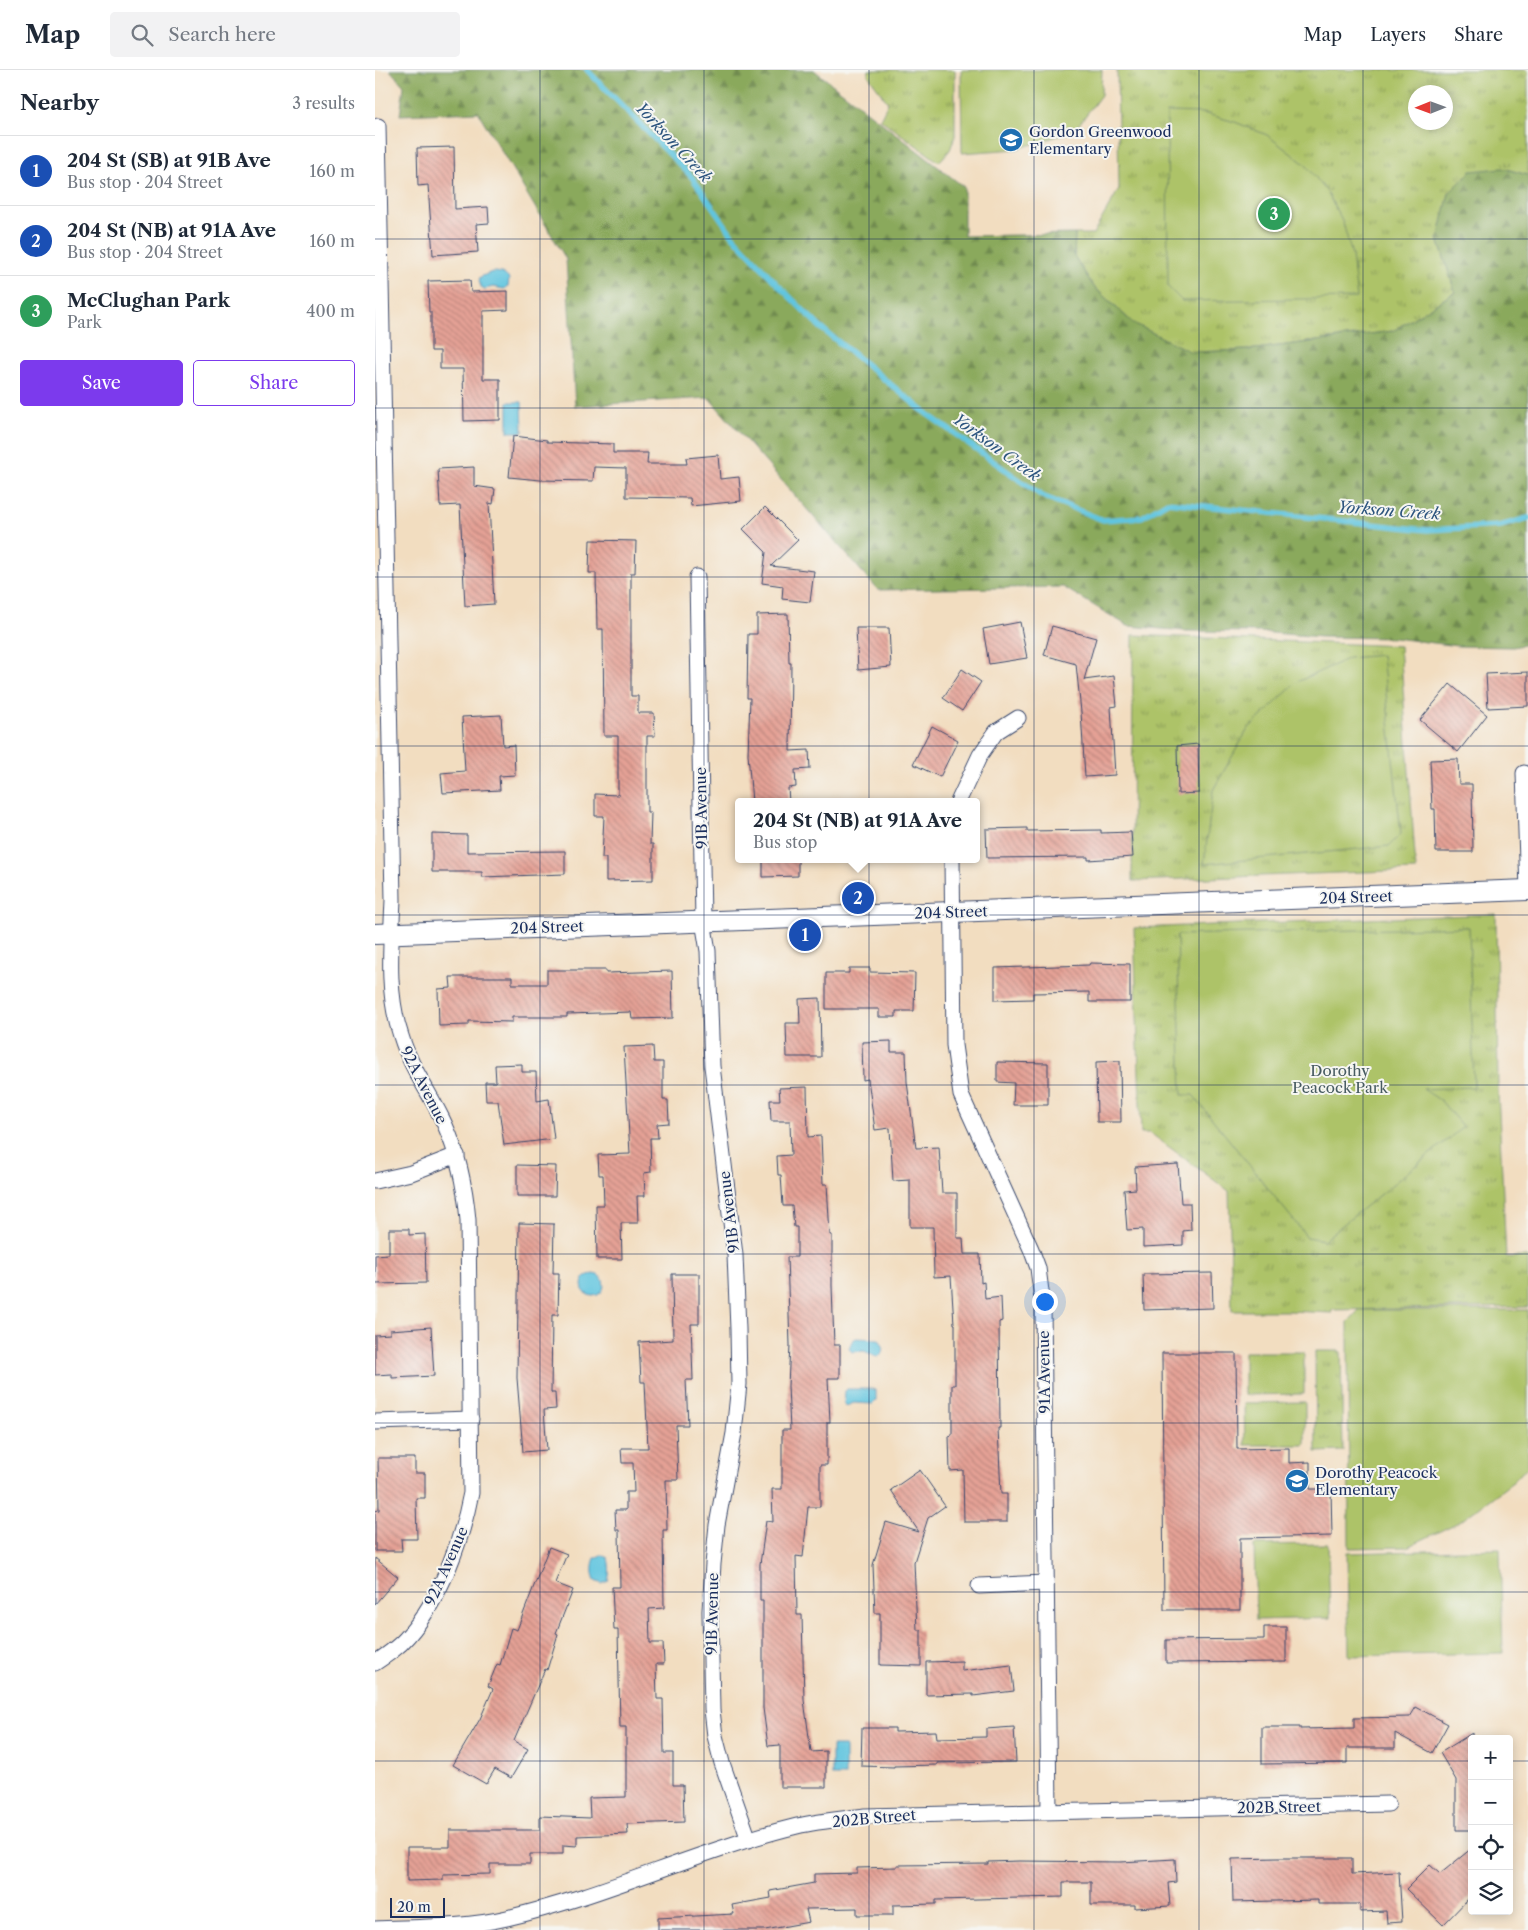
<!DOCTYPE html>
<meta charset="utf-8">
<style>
:root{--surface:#fff;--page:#f2f2f3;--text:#1f2937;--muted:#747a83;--line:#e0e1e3;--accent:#7c3aed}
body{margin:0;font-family:"Libre Caslon Text",serif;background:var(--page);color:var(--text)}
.controls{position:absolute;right:15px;bottom:15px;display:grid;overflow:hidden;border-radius:5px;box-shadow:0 2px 12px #0003}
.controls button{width:45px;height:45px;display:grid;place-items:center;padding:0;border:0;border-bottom:1px solid var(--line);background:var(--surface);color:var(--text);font:25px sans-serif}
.compass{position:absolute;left:1033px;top:15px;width:45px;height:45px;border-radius:50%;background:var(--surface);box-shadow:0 2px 12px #0003;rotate:269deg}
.scale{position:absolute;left:15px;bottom:12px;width:55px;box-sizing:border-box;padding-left:5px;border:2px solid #1b2f5e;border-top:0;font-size:14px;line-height:18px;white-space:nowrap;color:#1b2f5e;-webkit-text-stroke:4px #f6f6f2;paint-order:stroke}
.you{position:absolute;left:669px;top:1231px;width:18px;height:18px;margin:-12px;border:4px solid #fff;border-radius:50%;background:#1a73e8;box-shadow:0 0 0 8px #1a73e833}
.badge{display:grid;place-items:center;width:32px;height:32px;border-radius:50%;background:var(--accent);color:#fff;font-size:16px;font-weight:700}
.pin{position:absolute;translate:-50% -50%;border:2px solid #fff;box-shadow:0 1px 5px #0006}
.popup{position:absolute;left:360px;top:728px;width:245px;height:65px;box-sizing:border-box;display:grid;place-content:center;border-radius:5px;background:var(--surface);filter:drop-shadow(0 1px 4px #0005);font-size:16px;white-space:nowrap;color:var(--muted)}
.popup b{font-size:19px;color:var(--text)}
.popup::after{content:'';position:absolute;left:50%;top:100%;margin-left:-10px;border:10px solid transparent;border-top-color:var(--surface)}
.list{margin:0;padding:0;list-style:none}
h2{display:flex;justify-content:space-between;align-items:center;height:65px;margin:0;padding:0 20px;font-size:21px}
h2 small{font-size:16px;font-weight:400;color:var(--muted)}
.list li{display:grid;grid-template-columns:32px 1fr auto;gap:15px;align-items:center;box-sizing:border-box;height:70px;padding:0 20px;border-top:1px solid var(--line)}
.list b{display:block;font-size:19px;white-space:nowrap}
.list p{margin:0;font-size:16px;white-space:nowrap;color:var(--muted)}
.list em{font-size:16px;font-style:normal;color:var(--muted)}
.actions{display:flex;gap:10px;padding:15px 20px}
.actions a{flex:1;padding:11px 0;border:1px solid var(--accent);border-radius:5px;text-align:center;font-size:18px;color:var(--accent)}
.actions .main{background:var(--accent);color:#fff}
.icon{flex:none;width:28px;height:28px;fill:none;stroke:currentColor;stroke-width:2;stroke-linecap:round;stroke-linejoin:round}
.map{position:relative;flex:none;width:1153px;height:1860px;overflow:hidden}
header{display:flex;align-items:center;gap:30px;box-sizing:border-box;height:70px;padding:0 25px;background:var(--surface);border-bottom:1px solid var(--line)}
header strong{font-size:24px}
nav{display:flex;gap:28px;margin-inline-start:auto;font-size:18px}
.search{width:350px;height:45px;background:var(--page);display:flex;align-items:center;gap:12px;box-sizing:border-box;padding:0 18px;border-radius:5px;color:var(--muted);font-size:19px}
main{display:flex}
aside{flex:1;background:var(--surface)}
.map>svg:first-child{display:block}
.grass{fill:url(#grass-tufts);stroke:#647963;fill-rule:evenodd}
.forest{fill:url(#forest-firs);stroke:#526c5d}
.pitch{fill:#adc368;stroke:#647963}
.water{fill:#61c5df;stroke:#3e7a9e}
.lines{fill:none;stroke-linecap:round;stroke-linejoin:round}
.stream{stroke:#61c5df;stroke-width:5.5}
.building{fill:url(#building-back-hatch)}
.minor-casing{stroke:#3b496d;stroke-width:17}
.tertiary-casing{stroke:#3b496d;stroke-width:22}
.minor{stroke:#fff;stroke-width:15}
.tertiary{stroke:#fff;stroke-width:20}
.grid{fill:none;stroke:#1b2f5e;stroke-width:1;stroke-opacity:0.55}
.labels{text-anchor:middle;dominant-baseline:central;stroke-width:4;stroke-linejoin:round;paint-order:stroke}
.poi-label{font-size:15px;fill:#1b2f5e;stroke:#f6f6f2;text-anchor:start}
.street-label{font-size:15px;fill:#1b2f5e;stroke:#f6f6f2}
.park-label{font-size:15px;fill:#475b61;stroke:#f6f6f2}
.water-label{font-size:16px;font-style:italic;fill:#2c547e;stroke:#f6f6f2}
</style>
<header>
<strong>Map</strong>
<div class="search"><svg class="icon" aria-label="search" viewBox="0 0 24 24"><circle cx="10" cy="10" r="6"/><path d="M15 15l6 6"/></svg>Search here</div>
<nav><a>Map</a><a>Layers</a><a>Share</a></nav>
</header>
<main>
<aside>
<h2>Nearby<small>3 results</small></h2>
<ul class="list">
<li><span class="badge" style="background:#1a4fb4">1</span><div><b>204 St (SB) at 91B Ave</b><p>Bus stop · 204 Street</p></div><em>160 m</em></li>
<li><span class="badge" style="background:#1a4fb4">2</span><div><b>204 St (NB) at 91A Ave</b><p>Bus stop · 204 Street</p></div><em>160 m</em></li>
<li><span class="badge" style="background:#2e9e5b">3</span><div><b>McClughan Park</b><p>Park</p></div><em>400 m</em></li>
</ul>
<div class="actions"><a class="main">Save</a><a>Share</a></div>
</aside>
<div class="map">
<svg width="1153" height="1860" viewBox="0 0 1153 1860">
<defs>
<pattern id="grass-tufts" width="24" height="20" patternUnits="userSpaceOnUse" patternTransform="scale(1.25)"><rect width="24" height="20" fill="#adc368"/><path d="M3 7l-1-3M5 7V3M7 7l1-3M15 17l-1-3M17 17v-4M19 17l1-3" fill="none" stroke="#8c9f59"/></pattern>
<pattern id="forest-firs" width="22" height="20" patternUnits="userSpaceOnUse" patternTransform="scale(1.25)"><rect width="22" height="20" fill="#8aa95c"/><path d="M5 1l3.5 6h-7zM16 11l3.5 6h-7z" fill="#708a4f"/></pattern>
<pattern id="building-back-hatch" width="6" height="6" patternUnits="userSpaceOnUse" patternTransform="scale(1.25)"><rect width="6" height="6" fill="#e5a195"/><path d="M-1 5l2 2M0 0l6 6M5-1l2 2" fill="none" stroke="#b9847d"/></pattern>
</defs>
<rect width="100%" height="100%" fill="#f6f6f2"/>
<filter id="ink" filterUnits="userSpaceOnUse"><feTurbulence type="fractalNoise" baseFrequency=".02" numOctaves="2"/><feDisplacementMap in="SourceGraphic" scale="10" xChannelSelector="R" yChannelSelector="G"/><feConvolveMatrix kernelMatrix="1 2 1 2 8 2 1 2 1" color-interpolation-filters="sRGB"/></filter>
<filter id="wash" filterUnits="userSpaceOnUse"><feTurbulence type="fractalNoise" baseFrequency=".0096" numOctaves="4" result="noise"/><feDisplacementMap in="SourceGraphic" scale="20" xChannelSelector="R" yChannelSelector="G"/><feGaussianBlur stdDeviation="1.12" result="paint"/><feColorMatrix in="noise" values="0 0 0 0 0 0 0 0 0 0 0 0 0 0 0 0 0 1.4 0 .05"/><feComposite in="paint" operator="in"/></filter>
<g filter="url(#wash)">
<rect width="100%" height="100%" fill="#f2ddc0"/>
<g class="grass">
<polygon points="494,0 580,0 580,66 575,80 564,92 505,49 513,33 493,5"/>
<path d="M742 0H1153V105L1127 98 1063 169 1080 222 1018 261 873 280 816 283 758 253 719 217 699 186 700 164H718L744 119ZM1040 22H1070V52H1040Z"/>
<polygon points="758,565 1025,576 1041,800 757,811"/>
<polygon points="1121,844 1123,1021 1131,1187 1153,1187 1153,1237 957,1240 957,1243 914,1241 857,1241 854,1121 775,1063 766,1063 759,858"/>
<polygon points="940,1281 966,1281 968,1381 941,1382"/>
</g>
<polygon class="forest" points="15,0 439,0 589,117 589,166 700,164 699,186 719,217 758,253 816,282 873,280 1018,261 1080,222 1063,169 1074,123 1096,101 1127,98 1153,105 1153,574 1138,577 1083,576 1019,568 946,567 884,562 810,561 753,556 688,517 503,520 334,328 200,336 191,189 103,42 25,45 29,16"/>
<g class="pitch">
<polygon points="586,0 727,0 726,25 699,61 642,79 587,83"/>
<polygon points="792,42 828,43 860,52 892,65 931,95 952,122 968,153 977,185 982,228 807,231 793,217"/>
<polygon points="1007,585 1026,764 1014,776 829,794 838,720 873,659 922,612 974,588"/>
<polygon points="1094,857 1099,1017 1048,1019 1066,1031 1088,1057 949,1170 932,1167 818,1025 807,1025 802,865"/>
<polygon points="984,1240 1153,1240 1153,1396 1139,1411 1086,1451 1032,1477 974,1478 973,1252"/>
<polygon points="869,1282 929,1282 929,1324 869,1325"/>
<polygon points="930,1332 930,1375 870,1375 869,1333"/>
<polygon points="953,1474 955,1548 881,1550 879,1475"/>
<polygon points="1125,1479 1128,1583 974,1586 972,1483"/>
</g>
<g class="water">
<path d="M117 202C125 202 129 203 134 209L133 217 129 219 118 217 110 219 106 217 104 211 105 207Z"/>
<polygon points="133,332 147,332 148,362 133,362"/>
<circle cx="218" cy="1215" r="11"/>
<polygon points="481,1268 504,1269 508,1276 507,1283 503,1287 489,1281 477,1282 474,1279 477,1271"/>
<polygon points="472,1319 498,1319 501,1320 501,1331 498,1334 479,1333 471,1336 469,1333 470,1321"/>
<path d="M226 1485 233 1488C235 1495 235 1504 233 1511L227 1514 220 1511C217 1504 217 1495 220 1488Z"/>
<rect x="457" y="1676" width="13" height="30"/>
</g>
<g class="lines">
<polyline class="stream" points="212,0 316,106 358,166 403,215 445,257 552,344 667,426 728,450 767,447 792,432 1052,460 1125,456 1153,448"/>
</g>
<g id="blocks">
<g class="building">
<polygon points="79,77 80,139 113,137 114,153 101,154 103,182 58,185 53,115 43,116 42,78"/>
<polygon points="95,210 96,222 133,221 133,240 108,241 108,309 125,309 125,350 89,351 88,299 65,299 65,281 56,281 56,242 54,242 53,211"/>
<polygon points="138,366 172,370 172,372 238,374 238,383 273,383 272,394 312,394 311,388 343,385 345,409 364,407 366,431 316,436 315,428 251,427 251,398 219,397 218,411 165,410 134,407"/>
<polygon points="99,397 99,416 120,419 118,434 114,433 119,534 90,536 85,435 65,436 63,399"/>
<polygon points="390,437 423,470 396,496 439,501 435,532 407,529 408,516 387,513 391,482 368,459"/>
<polygon points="215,470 261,471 260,503 256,503 256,626 263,626 263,643 279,643 280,666 272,666 272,742 276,742 275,774 278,774 278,810 231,811 231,788 227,788 229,746 220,746 220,724 243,725 243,666 229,666 228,559 222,559 221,503 214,503"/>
<polygon points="413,544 414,593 416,593 415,681 434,680 435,699 420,700 421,717 413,718 414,732 377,732 373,684 375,628 372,628 373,564 382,564 382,545"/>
<polygon points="645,552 652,588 614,594 608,559"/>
<polygon points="677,556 721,568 709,610 739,606 742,636 736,637 740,705 710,707 706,642 701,594 669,585"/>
<polygon points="481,558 514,558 516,597 483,600"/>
<polygon points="587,599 606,612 587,641 568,628"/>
<polygon points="1153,602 1153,636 1113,638 1111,604"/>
<polygon points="1075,614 1112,645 1083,682 1045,650"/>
<polygon points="126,645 128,676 139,675 140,705 124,706 125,720 68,723 66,703 90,701 87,647"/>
<polygon points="557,656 583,670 565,707 538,694"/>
<polygon points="823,674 824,723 803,724 802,676"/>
<polygon points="1083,689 1084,714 1097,714 1098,782 1061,782 1060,739 1057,739 1055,690"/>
<polygon points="652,758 652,761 726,760 726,763 756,762 758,787 713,790 713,787 612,788 611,759"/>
<polygon points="57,764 92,765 92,782 190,781 190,804 107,807 107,802 57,802"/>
<polygon points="388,789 423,789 423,806 388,807"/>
<polygon points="715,893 755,894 755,932 714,932 714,922 658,923 658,929 620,930 620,898 714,895"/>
<polygon points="474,898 495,898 495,902 540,903 539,941 521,941 521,947 504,947 504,939 451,939 451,903 474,903"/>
<polygon points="172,900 231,900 231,903 297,901 298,948 257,949 256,942 192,944 192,947 137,947 137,952 94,951 94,955 64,956 63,919 76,918 75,907 137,907 137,914 172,914"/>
<polygon points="445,928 446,987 412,987 411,953 425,953 424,929"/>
<polygon points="516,971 516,982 531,982 532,1012 541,1078 564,1077 567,1123 582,1123 582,1168 588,1168 589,1184 605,1184 606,1213 609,1212 610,1229 626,1227 627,1251 624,1252 625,1358 623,1358 626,1424 632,1424 632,1452 589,1452 588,1400 575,1401 574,1366 577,1365 577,1315 580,1315 580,1254 579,1254 576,1206 559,1207 558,1157 535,1157 535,1110 518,1111 515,1058 500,1060 493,1009 488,1010 487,972"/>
<polygon points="278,976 279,992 288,992 288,1030 293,1030 294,1053 282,1054 283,1068 275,1068 276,1102 269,1103 270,1126 262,1126 263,1153 246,1153 247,1189 222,1189 221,1135 229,1135 228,1105 224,1105 223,1085 255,1084 249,977"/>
<polygon points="745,991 746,1052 722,1052 721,992"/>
<polygon points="622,992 673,993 673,1035 638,1035 639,1013 622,1012"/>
<polygon points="147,994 147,1002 161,1002 162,1031 174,1029 179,1069 129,1075 123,1031 111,1031 110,1012 121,1012 120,995"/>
<polygon points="432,1017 433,1067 446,1066 448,1114 452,1114 455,1165 457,1165 457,1216 459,1275 465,1275 465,1308 453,1308 455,1352 452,1352 452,1395 445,1395 445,1437 433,1437 428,1487 421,1486 422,1545 427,1545 429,1630 436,1682 451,1681 451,1717 405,1717 405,1675 393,1676 388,1638 388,1531 385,1531 385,1494 391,1451 398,1452 397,1419 407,1419 407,1360 415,1360 413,1316 415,1275 412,1187 422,1187 422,1157 419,1157 417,1136 408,1136 406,1105 403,1105 402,1086 416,1085 415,1051 396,1051 395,1030 405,1030 404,1018"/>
<polygon points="803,1094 806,1133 815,1133 816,1160 808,1161 808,1175 768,1177 768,1159 752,1160 749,1120 761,1119 760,1097"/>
<polygon points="142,1095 181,1096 180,1126 142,1126"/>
<polygon points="144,1153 179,1154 178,1203 184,1203 183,1245 177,1245 176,1323 180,1323 181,1339 169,1340 172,1380 148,1382 142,1308"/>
<polygon points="14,1159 34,1159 34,1165 50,1164 51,1213 0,1214 0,1185 14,1184"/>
<polygon points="837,1203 838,1238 769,1240 768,1204"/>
<polygon points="297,1204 324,1204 324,1254 316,1254 318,1310 311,1310 313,1355 301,1355 303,1410 291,1410 292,1460 288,1460 289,1538 274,1539 275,1573 288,1573 289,1594 281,1594 282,1629 288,1629 289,1683 298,1683 298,1715 308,1715 309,1752 252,1754 253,1764 202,1766 202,1776 188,1775 188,1784 155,1784 155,1794 115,1794 115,1804 68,1805 68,1810 32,1811 32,1777 75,1777 75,1760 165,1760 165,1746 215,1748 214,1728 251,1727 251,1657 245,1657 243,1560 239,1560 237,1517 245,1517 244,1460 241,1460 240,1440 251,1440 251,1422 259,1422 258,1393 247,1393 246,1378 273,1378 270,1312 266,1312 264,1272 298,1270"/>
<polygon points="56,1257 59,1306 17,1308 17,1304 0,1305 0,1265 15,1264 15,1260"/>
<polygon points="787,1283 861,1283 862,1379 914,1378 914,1393 935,1392 935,1419 956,1419 957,1466 865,1468 865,1540 789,1540"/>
<polygon points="3,1388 40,1388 40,1403 50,1403 50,1428 41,1428 42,1469 26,1469 27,1481 0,1481 0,1441 4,1440"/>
<polygon points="545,1400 570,1436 553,1448 539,1492 542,1560 546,1560 546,1596 505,1595 505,1543 500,1543 498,1495 511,1452 544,1462 516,1420"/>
<polygon points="174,1477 192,1484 180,1513 198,1520 181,1563 183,1564 172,1600 170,1599 139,1671 153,1679 136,1708 120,1699 111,1714 78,1695 105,1649 118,1619 113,1616 122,1594 125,1595 136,1558 142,1560"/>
<polygon points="0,1488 23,1507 0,1534"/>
<polygon points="889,1557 911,1557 911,1592 791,1593 791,1570 889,1569"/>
<polygon points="587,1591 587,1601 636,1595 639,1621 598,1626 598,1624 551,1625 551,1592"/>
<polygon points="1041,1637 1073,1654 1057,1683 1020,1663 1020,1678 972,1678 972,1693 887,1694 887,1657 925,1657 925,1659 979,1658 979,1648 1035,1647"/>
<polygon points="639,1657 641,1692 562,1693 562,1695 519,1696 519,1697 486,1696 487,1658 520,1658 520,1662 561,1661 562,1668 611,1667 611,1659"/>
<polygon points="1097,1663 1097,1760 1081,1760 1081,1710 1065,1683"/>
<polygon points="1097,1778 1097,1825 1068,1855 1031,1819 1055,1795 1065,1804"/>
<polygon points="902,1788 977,1788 977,1804 1024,1802 1027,1852 1012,1853 1011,1841 985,1842 985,1834 943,1834 943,1830 858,1832 857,1789"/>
<polygon points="800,1789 801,1812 793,1813 795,1836 760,1838 760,1835 716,1835 716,1812 688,1812 688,1827 561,1830 561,1834 518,1835 518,1845 482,1845 482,1838 431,1839 434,1852 390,1860 283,1860 283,1848 359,1844 357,1835 396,1828 395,1821 439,1813 439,1804 482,1803 482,1798 522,1797 522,1795 613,1794 613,1792 644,1791 746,1792"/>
</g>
</g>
</g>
<g filter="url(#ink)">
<use href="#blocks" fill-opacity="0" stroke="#3b496d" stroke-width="1"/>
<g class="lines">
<g class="minor-casing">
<g id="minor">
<polyline points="322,507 328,851 333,881 337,996 360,1185 363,1259 364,1314 359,1363 342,1455 338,1494 335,1541 337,1640 340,1666 347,1693 374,1770"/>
<polyline points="1149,703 1153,820"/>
<polyline points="583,732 605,685 621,662 643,648"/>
<polyline points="577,789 579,975 586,1025 656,1179 663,1198 668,1237 674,1741"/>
<polyline points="0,1111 36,1103 82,1085"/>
<polyline points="0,1352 96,1349"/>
<polyline points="604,1516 671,1513"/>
<path d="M0 1593C12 1585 24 1577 33 1566 65 1530 87 1470 96 1423L93 1150C90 1116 84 1086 70 1055 56 1024 36 999 26 966 11 922 16 876 18 830L3 56"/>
<path d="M0 1859C44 1857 89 1858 132 1848 231 1825 324 1780 422 1756 444 1751 468 1749 490 1746L1013 1734"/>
</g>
</g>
<g class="tertiary-casing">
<polyline id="tertiary" points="0,864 1153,820"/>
</g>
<use href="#minor" class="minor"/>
<use href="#tertiary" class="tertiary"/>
</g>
</g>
<path class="grid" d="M165 0V1860M329 0V1860M494 0V1860M659 0V1860M824 0V1860M988 0V1860M0 169H1153M0 338H1153M0 507H1153M0 676H1153M0 845H1153M0 1015H1153M0 1184H1153M0 1353H1153M0 1522H1153M0 1691H1097M1134 1691H1153"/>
<defs>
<g id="school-disc" transform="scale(1.25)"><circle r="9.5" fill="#1f6fb2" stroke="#f6f6f2"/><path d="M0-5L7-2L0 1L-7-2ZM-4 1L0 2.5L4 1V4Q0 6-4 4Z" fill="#fff"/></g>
</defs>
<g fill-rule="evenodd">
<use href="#school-disc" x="636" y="70"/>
<use href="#school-disc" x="922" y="1411"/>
</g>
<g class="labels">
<g class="poi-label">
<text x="654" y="61">Gordon Greenwood<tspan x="654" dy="17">Elementary</tspan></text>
<text x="940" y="1402">Dorothy Peacock<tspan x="940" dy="17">Elementary</tspan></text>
</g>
<g class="street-label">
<text transform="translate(326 738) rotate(-91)">91B Avenue</text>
<text transform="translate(981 827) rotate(-2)">204 Street</text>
<text transform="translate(576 842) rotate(-2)">204 Street</text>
<text transform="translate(172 857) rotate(-2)">204 Street</text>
<text transform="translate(49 1015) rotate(63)">92A Avenue</text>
<text transform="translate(354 1142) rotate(-97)">91B Avenue</text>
<text transform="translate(669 1302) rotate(-91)">91A Avenue</text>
<text transform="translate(71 1496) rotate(-66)">92A Avenue</text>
<text transform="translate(337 1544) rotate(-89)">91B Avenue</text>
<text transform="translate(904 1737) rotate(-1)">202B Street</text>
<text transform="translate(499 1748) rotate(-5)">202B Street</text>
</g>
<g class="park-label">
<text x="965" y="1000">Dorothy<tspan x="965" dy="17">Peacock Park</tspan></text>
</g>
<g class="water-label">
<text transform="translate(299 72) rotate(47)">Yorkson Creek</text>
<text transform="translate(622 377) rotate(36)">Yorkson Creek</text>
<text transform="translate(1014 440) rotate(4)">Yorkson Creek</text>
</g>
</g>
</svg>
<div class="controls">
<button>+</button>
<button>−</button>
<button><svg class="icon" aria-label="locate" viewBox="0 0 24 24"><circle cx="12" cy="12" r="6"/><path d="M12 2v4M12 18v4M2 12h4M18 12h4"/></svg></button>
<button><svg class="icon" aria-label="layers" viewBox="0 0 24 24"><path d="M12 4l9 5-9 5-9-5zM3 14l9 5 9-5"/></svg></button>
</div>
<svg class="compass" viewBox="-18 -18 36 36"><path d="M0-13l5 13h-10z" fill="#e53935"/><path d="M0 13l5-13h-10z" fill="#747a83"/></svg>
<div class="scale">20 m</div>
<div class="you"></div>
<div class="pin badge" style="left:430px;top:865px;background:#1a4fb4">1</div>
<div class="pin badge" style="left:483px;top:828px;background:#1a4fb4">2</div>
<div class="popup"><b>204 St (NB) at 91A Ave</b>Bus stop</div>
<div class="pin badge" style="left:899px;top:144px;background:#2e9e5b">3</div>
</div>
</main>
